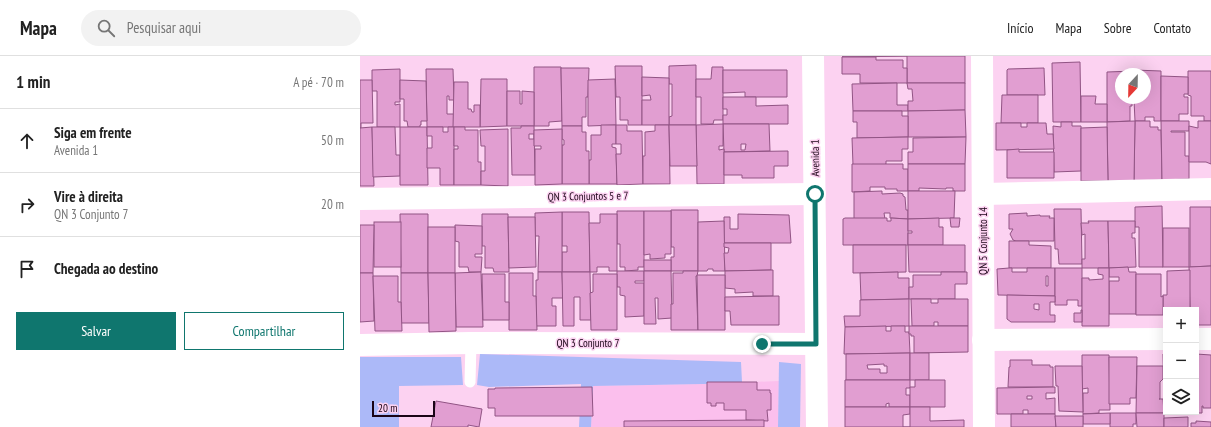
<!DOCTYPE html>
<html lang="pt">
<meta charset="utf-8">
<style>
:root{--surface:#fff;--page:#f2f2f2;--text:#222;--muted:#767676;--line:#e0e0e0;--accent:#0f766e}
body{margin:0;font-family:"PT Sans Narrow",sans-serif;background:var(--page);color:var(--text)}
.controls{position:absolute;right:12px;bottom:12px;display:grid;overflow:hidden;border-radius:0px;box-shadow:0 4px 16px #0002}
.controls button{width:36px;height:36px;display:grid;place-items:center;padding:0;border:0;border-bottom:1px solid var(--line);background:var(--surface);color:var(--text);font:20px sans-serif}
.compass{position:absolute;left:755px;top:12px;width:36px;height:36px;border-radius:50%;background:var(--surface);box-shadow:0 4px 16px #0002;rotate:202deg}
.scale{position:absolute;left:12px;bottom:10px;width:63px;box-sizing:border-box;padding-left:4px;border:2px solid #1a0416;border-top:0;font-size:11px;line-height:14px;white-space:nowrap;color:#1a0416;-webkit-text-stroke:3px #fcd2f1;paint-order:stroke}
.stop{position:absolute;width:12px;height:12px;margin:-9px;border:3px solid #0f766e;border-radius:50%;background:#fff}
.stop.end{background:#0f766e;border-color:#fff;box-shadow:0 1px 4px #0008}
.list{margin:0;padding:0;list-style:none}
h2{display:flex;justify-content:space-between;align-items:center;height:52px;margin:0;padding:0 16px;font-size:17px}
h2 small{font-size:13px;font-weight:400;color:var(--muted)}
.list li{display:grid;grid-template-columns:26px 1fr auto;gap:12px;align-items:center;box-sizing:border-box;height:64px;padding:0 16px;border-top:1px solid var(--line)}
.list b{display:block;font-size:15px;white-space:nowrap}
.list p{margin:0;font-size:13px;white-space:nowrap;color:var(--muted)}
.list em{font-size:13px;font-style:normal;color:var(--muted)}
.actions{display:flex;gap:8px;padding:12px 16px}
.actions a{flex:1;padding:9px 0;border:1px solid var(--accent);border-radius:0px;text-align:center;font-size:14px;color:var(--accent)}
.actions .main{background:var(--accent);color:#fff}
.icon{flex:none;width:22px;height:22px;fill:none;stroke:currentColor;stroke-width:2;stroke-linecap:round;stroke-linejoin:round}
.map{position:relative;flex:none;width:851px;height:371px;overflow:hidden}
header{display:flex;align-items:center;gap:24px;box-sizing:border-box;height:56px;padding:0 20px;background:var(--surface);border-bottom:1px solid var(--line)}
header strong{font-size:19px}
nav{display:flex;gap:22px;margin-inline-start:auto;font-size:14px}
.search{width:280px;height:36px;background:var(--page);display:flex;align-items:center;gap:10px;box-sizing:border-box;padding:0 14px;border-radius:22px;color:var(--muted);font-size:15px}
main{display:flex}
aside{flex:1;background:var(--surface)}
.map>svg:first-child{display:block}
.built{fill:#fbbfed}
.green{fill:#acb9f8}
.building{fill:#e19ed1;stroke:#915484;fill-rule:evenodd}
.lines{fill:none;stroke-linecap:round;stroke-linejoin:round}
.lane{stroke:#fff;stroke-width:11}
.street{stroke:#fff;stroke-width:22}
.route{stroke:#0f766e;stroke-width:5}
.labels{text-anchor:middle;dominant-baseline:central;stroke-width:3;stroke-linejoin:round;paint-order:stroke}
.street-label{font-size:11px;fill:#1a0416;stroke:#fcd2f1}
</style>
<header>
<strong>Mapa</strong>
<div class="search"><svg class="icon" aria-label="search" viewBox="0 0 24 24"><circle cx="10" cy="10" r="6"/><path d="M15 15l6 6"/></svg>Pesquisar aqui</div>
<nav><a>Início</a><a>Mapa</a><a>Sobre</a><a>Contato</a></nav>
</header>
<main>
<aside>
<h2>1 min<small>A pé · 70 m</small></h2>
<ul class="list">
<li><svg class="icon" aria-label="ahead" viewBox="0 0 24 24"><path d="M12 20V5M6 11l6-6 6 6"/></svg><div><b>Siga em frente</b><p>Avenida 1</p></div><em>50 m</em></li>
<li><svg class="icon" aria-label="right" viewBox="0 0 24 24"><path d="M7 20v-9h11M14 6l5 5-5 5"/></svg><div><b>Vire à direita</b><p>QN 3 Conjunto 7</p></div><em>20 m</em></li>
<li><svg class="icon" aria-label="arrive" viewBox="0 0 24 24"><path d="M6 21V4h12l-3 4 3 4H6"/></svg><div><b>Chegada ao destino</b></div></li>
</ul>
<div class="actions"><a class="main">Salvar</a><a>Compartilhar</a></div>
</aside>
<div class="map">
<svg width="851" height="371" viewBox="0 0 851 371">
<rect width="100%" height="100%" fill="#fcd2f1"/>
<polygon class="built" points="419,325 418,371 231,371 233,330 344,328"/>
<g class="green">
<polygon points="120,298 381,306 382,326 344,328 233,330 231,371 219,371 221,328 129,331 117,329"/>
<polygon points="0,301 101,301 103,329 39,330 39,371 0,371"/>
<polygon points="419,306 441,308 440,371 418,371"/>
</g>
<g class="building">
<polygon points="482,0 547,0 484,1"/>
<rect x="547" y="0" width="58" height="27"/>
<polygon points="482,1 516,1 516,4 543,4 543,12 547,12 547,27 500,27 500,18 482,18"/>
<polygon points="720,6 721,66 693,66 692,7"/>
<polygon points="336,9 336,69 309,69 309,61 312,60 312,28 309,28 309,10"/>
<polygon points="255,10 282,10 282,69 268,69 268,64 260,64 260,41 256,41"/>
<polygon points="174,11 201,11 202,65 189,66 189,70 174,70"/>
<polygon points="352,11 363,11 363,64 354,64 353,68 341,68 341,41 336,41 336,23 351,23"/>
<polygon points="201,12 229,12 228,41 226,41 226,61 222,61 222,70 202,70"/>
<polygon points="684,12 685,39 647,39 647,14 648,13"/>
<polygon points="40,13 40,46 35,46 35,49 40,48 40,71 17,71 17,35 12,35 12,14"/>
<polygon points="66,13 93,13 94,44 89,44 89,40 87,40 87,58 94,58 94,71 67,71"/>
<polygon points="363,14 427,14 427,41 385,41 385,36 363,37"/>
<polygon points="774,14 801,15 801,65 794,65 794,61 785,61 785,65 775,65 774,44 777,44 777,42 785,42 785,18 774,18"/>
<polygon points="774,15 774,18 761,18 761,42 772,42 772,50 770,50 770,65 747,66 747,16"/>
<polygon points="828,15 851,15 851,65 844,65 844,60 831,60 831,40 828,39"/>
<polygon points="801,20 828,21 828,38 824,38 824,41 828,41 828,58 819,58 819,65 801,65"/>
<polygon points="282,21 309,22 309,69 282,69 282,44 291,44 290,39 282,40"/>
<polygon points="121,23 147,23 147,70 120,71"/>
<polygon points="255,23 256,69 228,70 228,24"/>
<polygon points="0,24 12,24 13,67 1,67 1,72 0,72"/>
<polygon points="40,24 66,25 67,65 61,65 61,69 60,69 60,71 48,71 47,65 44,65 44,43 40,43"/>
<polygon points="94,26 108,26 108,53 111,53 112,56 114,56 114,49 120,49 120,71 93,71"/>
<polygon points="537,27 537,49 548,49 548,55 493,55 492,28"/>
<polygon points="547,27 605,27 605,54 548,55 548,45 553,45 552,33 548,33"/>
<polygon points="147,35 160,35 160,48 162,48 162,35 174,36 174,70 147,70"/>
<polygon points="642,39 678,39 678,67 641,67"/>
<polygon points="721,40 736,40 735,48 747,48 747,66 721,66"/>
<polygon points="363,41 396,41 396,50 428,49 428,68 363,68 363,59 367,59 367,53 363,53"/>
<polygon points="605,54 606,81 548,81 548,55"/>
<polygon points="493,55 542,55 542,60 548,60 548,81 497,82 497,66 493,66"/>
<polygon points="775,65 790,65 790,71 798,71 798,74 801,74 802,124 774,125"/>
<polygon points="775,65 774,125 748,125 747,66"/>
<polygon points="801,65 829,65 829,75 811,75 811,76 825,76 825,100 829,100 829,123 802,124"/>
<polygon points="838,65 851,65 851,108 846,106 829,106 829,70 838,72"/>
<polygon points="701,66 712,66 712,70 721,70 721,115 694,116 693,70 701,71"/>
<polygon points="636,67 661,67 661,71 667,71 667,67 686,67 687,78 693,78 694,93 636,94"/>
<path d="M363 68H409L410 95 364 96ZM381 88H386L385 94H381Z"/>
<polygon points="363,68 363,90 359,90 359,94 364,93 364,128 337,128 336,69"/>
<polygon points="241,69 256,69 256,88 252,88 252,91 256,92 257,128 229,128 229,104 231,104 231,79 241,79"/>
<polygon points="256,69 267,69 267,75 282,75 283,128 257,129 256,98 261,98 261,88 256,88"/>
<polygon points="295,69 309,69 310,128 283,128 283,100 285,100 285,76 295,75"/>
<polygon points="309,69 336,69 337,110 310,110"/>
<path d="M161 70H174L175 119H152L151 72H161ZM169 78H174V83H169Z"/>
<polygon points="202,70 222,70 222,76 226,76 226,95 229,95 229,128 202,128 202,89 204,89 204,84 202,83"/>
<polygon points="12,71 14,130 0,130 0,72"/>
<polygon points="12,71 35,71 36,99 40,99 40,120 13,121"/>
<polygon points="40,71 67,71 68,129 40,129"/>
<polygon points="67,71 83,71 83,76 88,76 88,71 94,71 94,129 80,129 80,112 67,112 67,92 72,92 72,80 67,80"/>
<polygon points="94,71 105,71 105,74 118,74 118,106 121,106 121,129 94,129 94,93 98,93 98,90 94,90"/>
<polygon points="747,71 748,125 721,125 721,72"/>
<polygon points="148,73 148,130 121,129 121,115 125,115 125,90 121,90 120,74"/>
<polygon points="202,73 202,128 175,129 175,93 181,93 181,90 174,90 174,74"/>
<polygon points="548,81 548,93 542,93 542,105 526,105 526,108 523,109 493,109 492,82"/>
<polygon points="606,81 605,108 548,108 548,96 553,96 553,82"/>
<polygon points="659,93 659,96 694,96 694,122 647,122 647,94"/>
<polygon points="428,95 428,110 414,110 414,122 382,122 382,119 364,119 364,96"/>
<polygon points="492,108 543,108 543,113 548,113 548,135 537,135 537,133 525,133 525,131 510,131 510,135 492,136"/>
<polygon points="548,108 605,108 605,135 593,135 593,132 586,132 586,133 559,132 559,135 548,135"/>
<polygon points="522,135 522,138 540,137 543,138 543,140 545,141 546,154 548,154 548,163 530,162 530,157 524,157 525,163 494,163 494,136"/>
<polygon points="548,135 595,135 594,162 548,163"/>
<polygon points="802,150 803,211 779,211 779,171 775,171 775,151"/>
<polygon points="830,151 851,151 851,210 830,211"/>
<polygon points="694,153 721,153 722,208 699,208 698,193 695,193"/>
<polygon points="311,154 338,154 338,215 311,215 311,201 314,201 314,191 311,191"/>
<polygon points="257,155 284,155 284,211 278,211 278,214 265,215 265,211 260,211 260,188 257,188"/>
<polygon points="284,155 311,155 311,198 305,198 305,202 290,203 290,198 284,199"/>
<polygon points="202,156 229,156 230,216 202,216 202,196 207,196 207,190 202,190"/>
<polygon points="202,156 202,216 178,216 179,180 175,180 175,157"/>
<polygon points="667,157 667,160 680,159 680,160 690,160 689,162 694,162 694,185 656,185 653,184 650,178 653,173 649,173 649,158"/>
<polygon points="40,158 68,158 68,217 41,217"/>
<polygon points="122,158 148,158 149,216 134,216 133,212 125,212 125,190 122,190"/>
<polygon points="240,158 257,158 257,215 249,215 249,211 237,211 237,216 230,216 229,167 240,167"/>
<polygon points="378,158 429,159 431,187 364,187 364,161 370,161 370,173 378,173"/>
<polygon points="148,161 175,161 176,211 149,212"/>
<polygon points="485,162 527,162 527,165 531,165 531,162 548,163 548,189 483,189 483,163"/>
<polygon points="579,162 579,171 583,171 583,189 548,189 548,177 552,177 552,175 548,175 548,163"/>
<polygon points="590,162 600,162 599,171 591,171"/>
<polygon points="364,165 365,215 353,215 353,213 348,213 347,215 338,215 338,166"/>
<polygon points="728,165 748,165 749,212 722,212 722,203 725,203 725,178 722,179 721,167 729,167"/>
<polygon points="748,165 775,165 775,177 772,177 772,182 775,182 776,211 749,212"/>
<rect x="14" y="166" width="27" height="45"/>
<polygon points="0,169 14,169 13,217 0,217"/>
<polygon points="95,169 122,170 122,198 115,198 115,201 122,201 121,216 109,216 108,211 99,211 99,186 95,185"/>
<rect x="68" y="171" width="27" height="46"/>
<rect x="803" y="172" width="26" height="39"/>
<polygon points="649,185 669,185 669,189 691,190 691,212 649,212"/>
<polygon points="364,187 411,187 411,214 365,215 364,197 368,197 369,192 364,191"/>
<polygon points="493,189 546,189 546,216 493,217"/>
<polygon points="548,189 605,189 605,216 549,216"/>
<rect x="284" y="204" width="27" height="11"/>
<polygon points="851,210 851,269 836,269 836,254 830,254 829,211"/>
<polygon points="768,211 769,216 776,216 776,258 749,258 749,225 759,225 759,221 749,221 749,212"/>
<path d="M649 212H652V216H667V212H695V240L638 239 637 213ZM686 220H688V230H686Z"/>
<polygon points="695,212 722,212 722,250 718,250 718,244 707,244 707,249 695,249"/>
<polygon points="738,212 749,212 749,270 722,270 722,222 729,222 729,224 743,223 743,219 738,218"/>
<polygon points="413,214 413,240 393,240 393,236 375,237 375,233 365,232 365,215"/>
<polygon points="830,214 830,254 806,254 805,260 803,259 803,239 807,239 807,215"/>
<polygon points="257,215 284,215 284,225 275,225 275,227 284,227 284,260 265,261 265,240 260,239 260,231 257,231"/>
<polygon points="284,215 311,215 312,262 298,263 298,242 295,242 296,268 284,268"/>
<polygon points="323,215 338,215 337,220 336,220 338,274 311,274 311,248 313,248 313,217 323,217"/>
<polygon points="121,216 123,271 96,271 95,217"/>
<polygon points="178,216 202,216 203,242 192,242 192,250 196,250 196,270 176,270 176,224 178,224"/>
<polygon points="202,216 230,216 231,264 220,264 220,241 214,241 214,270 203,270"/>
<polygon points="538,216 538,222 549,222 549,243 501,244 500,217"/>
<polygon points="581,216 607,216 607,228 595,228 595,243 549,243 549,231 553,231 553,219 581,219"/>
<polygon points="0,217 13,217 14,265 0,266"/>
<polygon points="41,217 68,217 69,267 41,267"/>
<polygon points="68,217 95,217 96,275 69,276"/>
<polygon points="149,217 173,217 173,240 176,240 177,274 149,274"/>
<polygon points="122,218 145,218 145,246 149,246 149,264 123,264"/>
<polygon points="233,218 257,218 257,274 231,274 230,237 233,236"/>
<polygon points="776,218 801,218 801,241 803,240 803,259 776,259"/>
<polygon points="337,219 365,219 365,274 338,274"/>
<polygon points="13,220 38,220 38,246 41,246 42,275 15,275"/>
<path d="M647 239 695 240V246H690V259H695V266H651L647 263ZM674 248H679V254L674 253Z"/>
<polygon points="419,240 419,269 371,269 370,255 365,255 365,241"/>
<polygon points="549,243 549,270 485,271 484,260 500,260 500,244"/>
<polygon points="551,243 571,243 571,247 578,247 578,243 608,243 608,270 578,270 578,266 574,266 574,270 552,270"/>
<polygon points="721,254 722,254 722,266 714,266 714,257 721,257"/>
<polygon points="526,270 526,275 531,275 531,270 545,270 545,276 549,276 550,297 484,298 485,271"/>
<polygon points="549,270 608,270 608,296 554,297 554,280 551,280 551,278 549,278"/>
<path d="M550 297V324H486V298ZM524 308V310H527V317H520V313H508L507 309Z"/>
<rect x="550" y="297" width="19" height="27"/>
<polygon points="803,298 806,298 806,354 804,354"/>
<polygon points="836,298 851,299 851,352 843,352 843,350 842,350 842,357 831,357 836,356"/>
<polygon points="722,299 749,299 750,354 739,354 739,357 723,358 723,337 728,337 728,332 722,333"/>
<polygon points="749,301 777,301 776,342 770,342 770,348 749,348"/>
<polygon points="650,304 672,304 672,309 690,309 690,311 693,311 693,331 648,331 649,311 650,311"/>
<polygon points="695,310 722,310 723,356 699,355 698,330 696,330"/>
<polygon points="777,310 803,310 803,323 800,326 800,343 799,343 803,343 804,357 776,357"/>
<polygon points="485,324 550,324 550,332 546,332 546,339 550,339 550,351 529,351 529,347 526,348 526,351 485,351"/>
<polygon points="555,324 585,324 585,351 550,351 550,331 555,331"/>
<polygon points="347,326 397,326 397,334 410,334 410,337 411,337 411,354 407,354 408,365 386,364 386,354 364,354 364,347 356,347 356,350 351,350 351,347 347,347"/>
<polygon points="232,331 233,360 135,360 135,352 128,352 128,333 135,333 135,332"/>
<path d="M695 331V337H686V343L695 342V358H668V354H663V358H637V332ZM667 340H672V343H667Z"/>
<polygon points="76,345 122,353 119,371 108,369 108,371 71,371"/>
<polygon points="485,351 550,351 550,358 543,359 543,371 550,371 485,371"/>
<polygon points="550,351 570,351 570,365 604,364 604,371 550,371"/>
<polygon points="750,357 776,357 776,368 773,368 773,371 750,371"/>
<polygon points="750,357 750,368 723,368 723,358"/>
<polygon points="776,357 804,357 804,371 777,371"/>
<polygon points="651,358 695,358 696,371 651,371"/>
<polygon points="695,360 723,360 723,371 696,371"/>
<polygon points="828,361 828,371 804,371 804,362"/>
<polygon points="404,364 404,371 264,371 264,365"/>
<polygon points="836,365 851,366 851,371 831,371 831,367 836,367"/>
</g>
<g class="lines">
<polyline class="lane" points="110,326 111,287"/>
<g class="street">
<polyline points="453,0 457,371"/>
<polyline points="622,0 624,371"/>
<polyline points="623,138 851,133"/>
<polyline points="0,143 455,138"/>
<polyline points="836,283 851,283"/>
<polyline points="623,284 806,283"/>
<polyline points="0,289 111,287 456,288"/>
</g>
</g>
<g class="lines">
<polyline class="route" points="402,288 456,288 455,138"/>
</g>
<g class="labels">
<g class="street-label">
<text transform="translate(455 102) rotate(-91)">Avenida 1</text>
<text transform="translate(228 140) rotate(-1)">QN 3 Conjuntos 5 e 7</text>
<text transform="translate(623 185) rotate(-90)">QN 5 Conjunto 14</text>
<text x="228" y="287">QN 3 Conjunto 7</text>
</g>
</g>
</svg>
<div class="controls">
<button>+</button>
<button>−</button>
<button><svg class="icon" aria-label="layers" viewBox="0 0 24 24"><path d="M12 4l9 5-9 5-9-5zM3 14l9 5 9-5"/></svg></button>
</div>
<svg class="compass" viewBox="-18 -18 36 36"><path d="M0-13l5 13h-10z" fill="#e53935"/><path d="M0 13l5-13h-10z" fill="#767676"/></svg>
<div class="scale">20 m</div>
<div class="stop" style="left:455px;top:138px"></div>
<div class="stop end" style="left:402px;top:288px"></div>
</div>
</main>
